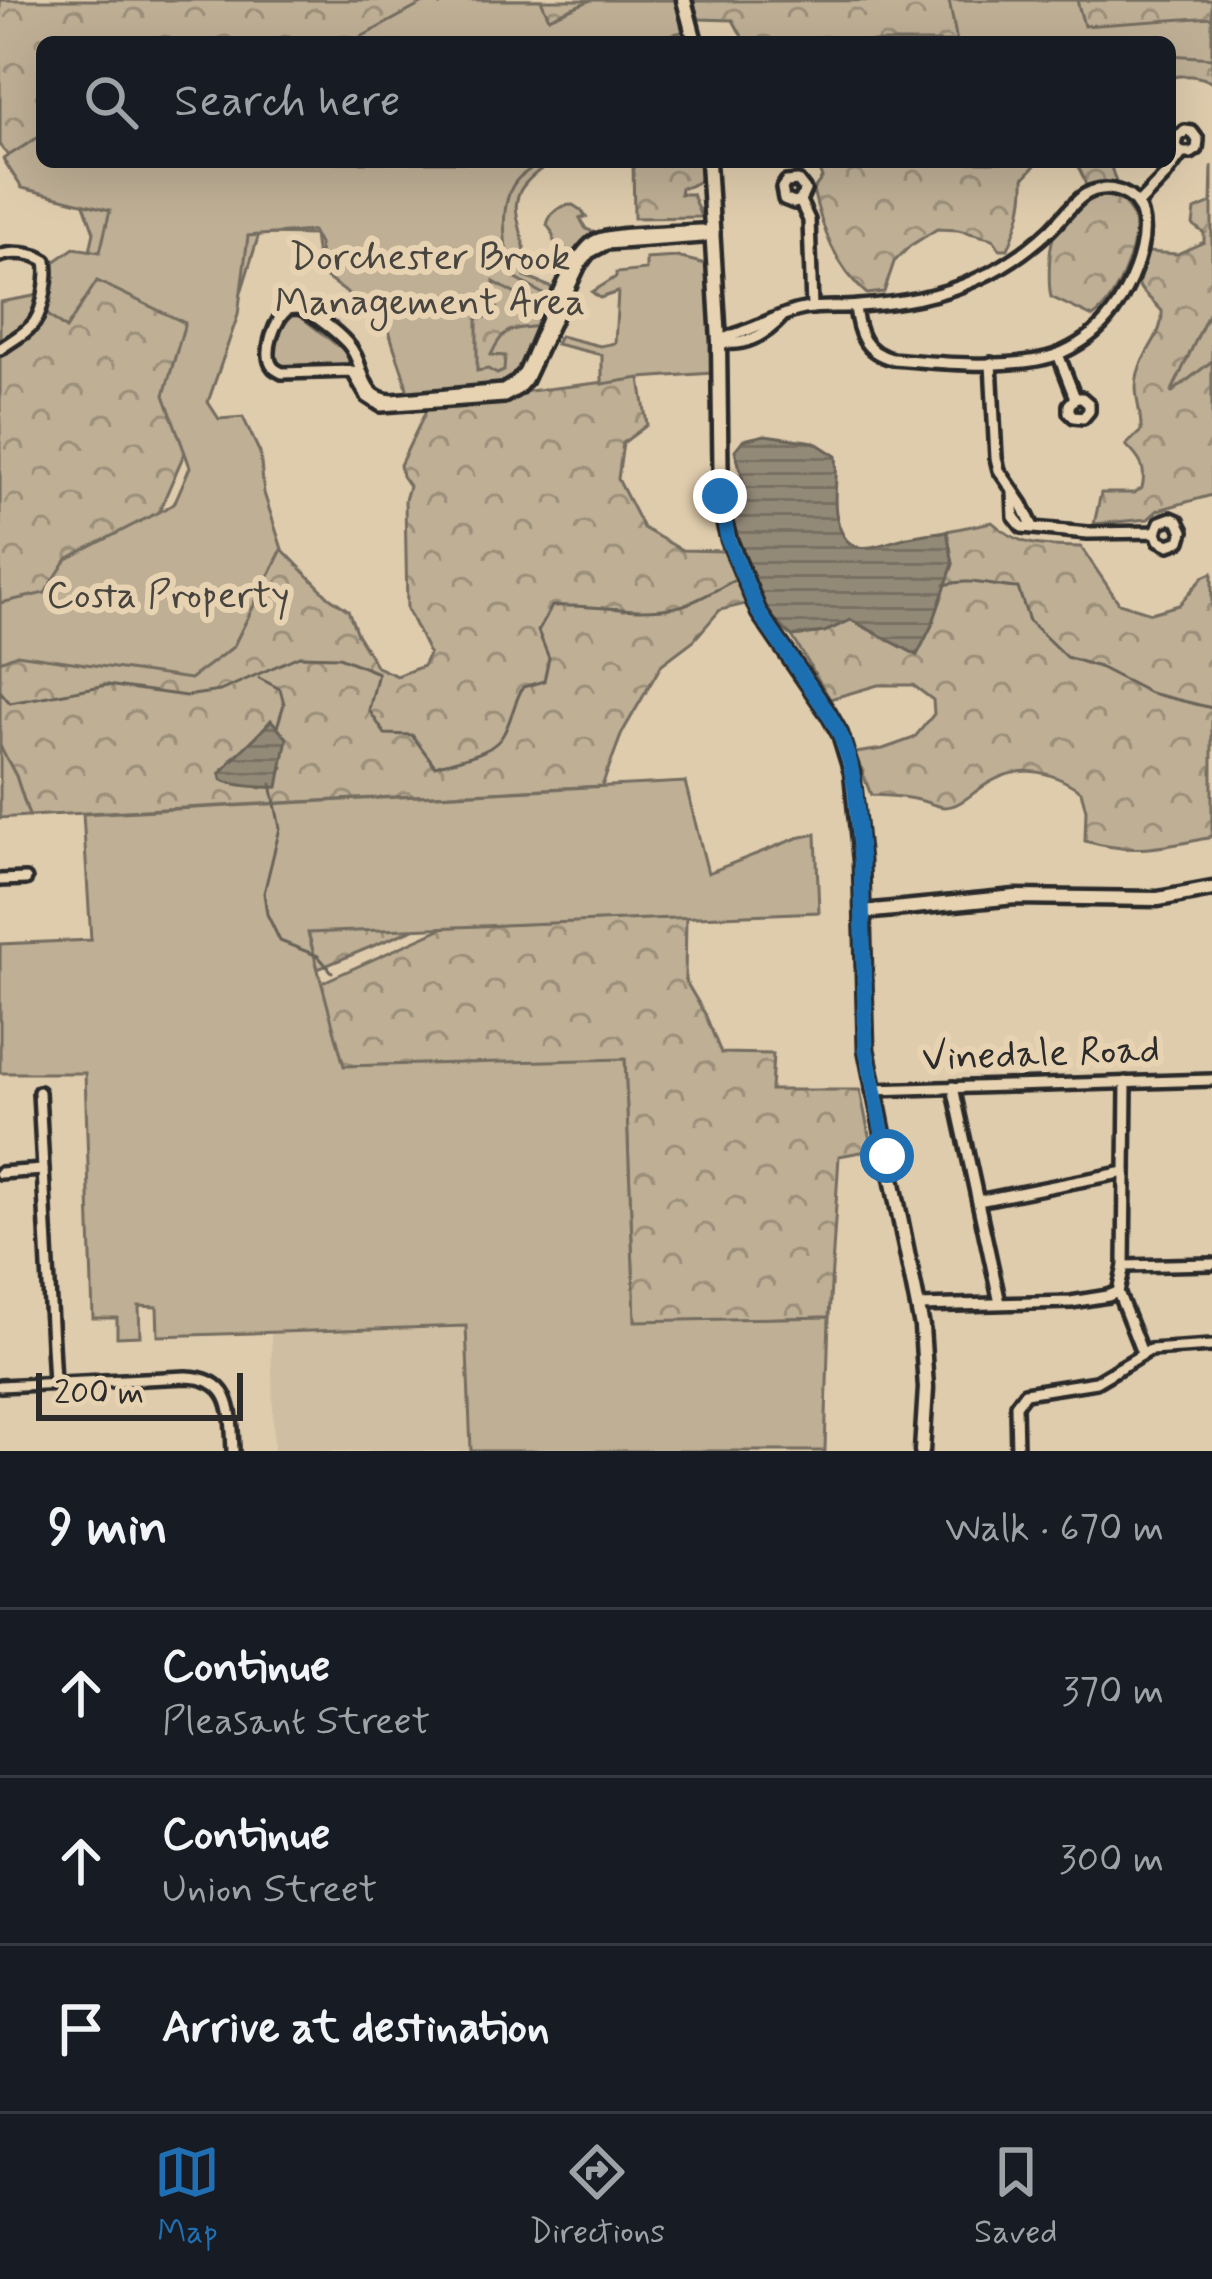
<!DOCTYPE html>
<meta charset="utf-8">
<style>
:root{--surface:#171b24;--page:#242831;--text:#f1f3f6;--muted:#9ea1a6;--line:#363941;--accent:#1f6fb2}
body{margin:0;font-family:Mynerve,sans-serif;background:var(--page);color:var(--text)}
.scale{position:absolute;left:36px;bottom:30px;width:207px;box-sizing:border-box;padding-left:12px;border:6px solid #2b2b2b;border-top:0;font-size:33px;line-height:42px;white-space:nowrap;color:#2b2b2b;-webkit-text-stroke:9px #e7d3b2;paint-order:stroke}
.stop{position:absolute;width:36px;height:36px;margin:-27px;border:9px solid #1f6fb2;border-radius:50%;background:#fff}
.stop.end{background:#1f6fb2;border-color:#fff;box-shadow:0 3px 12px #0008}
.list{margin:0;padding:0;list-style:none}
h2{display:flex;justify-content:space-between;align-items:center;height:156px;margin:0;padding:0 48px;font-size:51px}
h2 small{font-size:39px;font-weight:400;color:var(--muted)}
.list li{display:grid;grid-template-columns:78px 1fr auto;gap:36px;align-items:center;box-sizing:border-box;height:168px;padding:0 48px;border-top:3px solid var(--line)}
.list b{display:block;font-size:45px;white-space:nowrap}
.list p{margin:0;font-size:39px;white-space:nowrap;color:var(--muted)}
.list em{font-size:39px;font-style:normal;color:var(--muted)}
.icon{flex:none;width:66px;height:66px;fill:none;stroke:currentColor;stroke-width:2;stroke-linecap:round;stroke-linejoin:round}
.map{position:relative;flex:none;width:1212px;height:1451px;overflow:hidden}
.search{position:absolute;background:var(--surface);box-shadow:0 12px 48px #0002;left:36px;right:36px;top:36px;height:132px;display:flex;align-items:center;gap:30px;box-sizing:border-box;padding:0 42px;border-radius:18px;color:var(--muted);font-size:45px}
.sheet{height:660px;background:var(--surface)}
nav{display:flex;justify-content:space-around;align-items:center;box-sizing:border-box;height:168px;border-top:3px solid var(--line);background:var(--surface);font-size:33px;color:var(--muted)}
nav a{display:grid;justify-items:center;gap:6px}
nav .on{color:var(--accent)}
.map>svg:first-child{display:block}
.built{fill:#cfbea1}
.forest{fill:url(#forest-crowns);stroke:#746d60;stroke-width:3;fill-rule:evenodd}
.green{fill:#beaf95;stroke:#746d60;stroke-width:3}
.water{fill:url(#water-rules);stroke:#696359;stroke-width:3}
.lines{fill:none;stroke-linecap:round;stroke-linejoin:round}
.stream{stroke:#696359;stroke-width:3}
.minor-casing{stroke:#2b2b2b;stroke-width:18}
.major-casing{stroke:#2b2b2b;stroke-width:21}
.minor{stroke:#e7d3b2;stroke-width:9}
.major{stroke:#e7d3b2;stroke-width:12}
.route{stroke:#1f6fb2;stroke-width:15}
.labels{text-anchor:middle;dominant-baseline:central;stroke-width:12;stroke-linejoin:round;paint-order:stroke}
.park-label{font-size:39px;fill:#484540;stroke:#e7d3b2}
.street-label{font-size:39px;fill:#2b2b2b;stroke:#e7d3b2}
</style>
<div class="map">
<svg width="1212" height="1451" viewBox="0 0 1212 1451">
<defs>
<pattern id="forest-crowns" width="20" height="18" patternUnits="userSpaceOnUse" patternTransform="scale(3)"><rect width="20" height="18" fill="#beaf95"/><path d="M2 6a3 3 0 1 1 6 0M12 15a3 3 0 1 1 6 0" fill="none" stroke="#9b8f7a"/></pattern>
<pattern id="water-rules" width="6" height="5" patternUnits="userSpaceOnUse" patternTransform="scale(3)"><rect width="6" height="5" fill="#938977"/><path d="M0 2.5h6" fill="none" stroke="#787062"/></pattern>
</defs>
<rect width="100%" height="100%" fill="#dfccad"/>
<filter id="ink" filterUnits="userSpaceOnUse"><feTurbulence type="fractalNoise" baseFrequency=".00833" numOctaves="2"/><feDisplacementMap in="SourceGraphic" scale="24" xChannelSelector="R" yChannelSelector="G"/><feConvolveMatrix kernelMatrix="1 2 1 2 8 2 1 2 1" color-interpolation-filters="sRGB"/></filter>
<g filter="url(#ink)">
<polygon class="built" points="466,1326 471,1451 274,1451 271,1332"/>
<g class="forest">
<path d="M0 0H681L692 42H42V162H552C487 202 532 220 525 277L551 287C555 312 538 333 523 351 514 362 508 376 502 388L409 382 382 315 323 268 317 258 314 235 259 234 210 394 93 664 190 678 233 647 282 549 329 597 348 610 357 634 377 667 397 676 423 666 429 654 407 609 405 500 409 486 402 476 400 465 427 409 500 402 521 392 640 378 647 425 623 443 618 479 643 528 682 550 725 551 746 604 720 610 694 640 662 664 622 733 602 786 29 816 16 776 0 746V302L45 294 89 256 94 232 84 204 76 194 18 167 0 146ZM253 742 283 767 277 778 261 788 248 783 231 759Z"/>
<path d="M1212 0V83C1202 75 1181 74 1170 78V42H745L733 20 699 19 693 1Z"/>
<path d="M633 162H708C706 178 697 186 681 188L680 194H692L701 217 634 218Z"/>
<path d="M816 162H1038L1024 178C1025 204 1018 225 1008 249H1000L993 239 958 230 937 229 910 246 894 262 884 292 867 294C836 268 822 228 813 190L822 178Z"/>
<path d="M1075 162H1115L1111 167C1115 179 1119 193 1125 204 1130 213 1132 210 1134 221 1139 248 1115 302 1093 317L1051 297C1048 284 1049 249 1053 238 1066 203 1105 208 1075 162Z"/>
<path d="M1212 165V495L1158 510 1148 519 1094 524 1101 493H1134L1142 488C1147 468 1140 459 1126 445L1141 431C1142 411 1132 393 1138 373 1144 349 1163 337 1162 311 1134 280 1134 296 1148 252L1177 254 1204 242V233L1193 225 1195 210 1211 203Z"/>
<path d="M992 522C1021 548 1043 546 1081 547L1119 603 1151 613 1179 605 1203 577 1212 573V835L1208 838C1161 847 1134 855 1085 841L1086 810 1081 791C1044 766 1014 764 978 790 968 797 957 807 945 807 936 807 926 801 918 800 903 796 886 796 871 795L855 753 883 749 914 738 934 714 933 700 913 685H878L830 699 792 636 824 632 851 620 917 655 932 625 953 564 947 531Z"/>
<polygon points="686,917 685,980 705,1014 721,1053 773,1054 771,1090 860,1090 872,1150 839,1156 829,1317 635,1322 625,1060 343,1066 321,983 445,927"/>
<polygon points="416,928 318,969 308,932"/>
</g>
<g class="green">
<polygon points="429,0 438,0 440,5 451,0 541,0 549,18 591,0 677,0 686,31 643,42 352,42"/>
<polygon points="949,0 1077,0 1084,26 1212,17 1212,58 1170,55 1170,42 957,42"/>
<path d="M42 135V162H541C533 168 523 173 517 180 497 203 505 249 511 276L552 299 550 302 526 300 494 282 497 314 477 319V371L488 369 497 374 504 371 505 356 491 355C505 325 511 330 539 326 529 349 522 376 498 386L408 395C405 370 391 348 388 323L321 274 319 244 312 231 248 236 238 315 208 402 219 419 243 417 260 453 264 493 282 549 233 647 190 679 17 654 0 661V603L45 593 67 559 174 504 190 467 164 395 185 323 97 281 66 329 44 312 51 264 74 248 100 252 110 210 22 188 3 159Z"/>
<path d="M573 205 582 211 586 217 580 218 586 229 594 232V236L570 257H567L570 251 555 245 552 232 547 225C550 212 560 205 573 205Z"/>
<polygon points="677,257 710,265 712,373 640,378 602,384 602,355 556,344 560,336 600,346 615,343 618,292 600,298 592,292 616,277 616,273 646,270 646,259"/>
<polygon points="1212,306 1212,361 1171,393"/>
<path d="M296 310 308 316 305 320 338 346 348 349 350 358 348 364 331 368 330 363 299 365 293 371 275 366C268 344 277 322 296 310Z"/>
<polygon points="0,746 16,776 29,816 0,818"/>
<polygon points="685,782 708,873 797,838 816,834 819,912 308,933 344,1066 625,1059 635,1321 829,1317 825,1451 471,1451 466,1326 158,1336 157,1307 139,1306 140,1336 117,1337 117,1318 93,1318 85,1073 0,1073 0,944 91,940 83,814"/>
</g>
<g class="water">
<path d="M765 435 814 442 836 456C838 476 833 494 836 513 845 566 876 544 909 537 921 534 934 533 947 531L953 564 932 625 917 655 851 620 824 632 792 636C756 609 742 554 730 513L745 487 735 450 743 440Z"/>
<path d="M271 720 287 738 278 787C264 788 234 786 222 780L220 774C235 754 255 740 271 720Z"/>
</g>
<g class="lines">
<g class="stream">
<path d="M945 585C970 577 993 587 1018 588L1029 621 1066 657 1099 667 1150 693 1212 708"/>
<polyline points="259,678 280,689 284,704 277,727"/>
<path d="M0 691 10 703 107 685 186 696 220 691 299 656 339 657 378 673 369 710 385 734 412 735 435 766C456 759 494 755 504 733 512 718 514 702 523 687L544 681 549 658 538 631 552 606C593 604 635 615 676 607 696 603 718 588 737 579"/>
<polyline points="271,784 280,828 264,893 267,914 280,941 318,956 332,972"/>
</g>
<g class="minor-casing">
<g id="minor">
<polyline points="800,201 794,203 784,199 782,188 786,182 798,181 805,190 800,201 809,220 812,308"/>
<polyline points="1137,205 1165,176 1182,153 1191,153 1197,149 1198,140 1192,132 1185,131 1178,137 1176,146 1182,153"/>
<path d="M701 230 714 233 702 237 606 244 589 253 580 265 526 380 518 389 504 397 381 406 367 397 352 371 282 373C279 371 275 370 273 367 262 355 275 316 289 309 292 308 296 308 299 308 315 315 335 330 347 343 367 364 357 398 393 400L503 390 514 383 524 373C538 344 570 252 596 240 614 232 679 232 701 230Z"/>
<path d="M0 256C12 251 35 253 46 261 48 271 47 279 45 290 39 328 30 328 0 349"/>
<path d="M719 341C728 336 735 335 744 331 765 324 782 313 804 309 822 306 841 308 859 306 900 303 938 297 975 280 1003 268 1029 250 1051 229 1062 218 1071 205 1083 196 1093 189 1106 187 1118 191 1169 207 1131 291 1108 318 1095 334 1076 347 1056 355 1014 370 937 363 892 359 864 352 858 333 855 307"/>
<path d="M719 341C742 349 767 334 782 317"/>
<polyline points="1058,354 1075,398 1082,398 1089,404 1089,411 1083,418 1074,417 1069,412 1069,405 1075,398"/>
<polyline points="991,363 996,458 999,470 1022,504 1033,527"/>
<polyline points="1013,492 1014,517 1022,527 1088,533 1156,532 1160,522 1171,518 1178,521 1183,531 1180,541 1169,545 1159,540 1156,532"/>
<polyline points="0,880 26,879"/>
<polyline points="953,1087 1000,1303"/>
<polyline points="872,1090 1212,1080"/>
<polyline points="39,1092 54,1383"/>
<polyline points="0,1173 43,1170"/>
<polyline points="978,1201 1125,1172"/>
<polyline points="1124,1266 1212,1264"/>
<polyline points="1118,1292 1142,1353"/>
<polyline points="919,1306 1071,1302 1108,1296 1118,1292 1124,1266 1126,1082"/>
<path d="M0 1386 186 1377C234 1378 231 1413 233 1451"/>
<polyline points="1017,1451 1016,1405 1025,1393 1096,1382 1150,1350 1212,1346"/>
</g>
</g>
<g class="major-casing">
<g id="major">
<polyline points="684,0 695,42"/>
<polyline points="708,162 719,341 721,511 729,540 759,613 828,713 840,734 852,773 861,861 866,1049 922,1327 926,1388 922,1451"/>
<polyline points="863,912 1015,897 1158,899 1212,889"/>
</g>
</g>
<use href="#minor" class="minor"/>
<use href="#major" class="major"/>
</g>
</g>
<g class="lines" filter="url(#ink)">
<polyline class="route" points="720,496 728,540 759,613 828,713 840,734 850,763 855,790 861,860 866,1049 887,1156"/>
</g>
<g class="labels">
<g class="park-label">
<text x="430" y="258">Dorchester Brook<tspan x="430" dy="45">Management Area</tspan></text>
<text x="168" y="596">Costa Property</text>
</g>
<g class="street-label">
<text transform="translate(1041 1055) rotate(-2)">Vinedale Road</text>
</g>
</g>
</svg>
<div class="scale">200 m</div>
<div class="stop" style="left:887px;top:1156px"></div>
<div class="stop end" style="left:720px;top:496px"></div>
<div class="search"><svg class="icon" aria-label="search" viewBox="0 0 24 24"><circle cx="10" cy="10" r="6"/><path d="M15 15l6 6"/></svg>Search here</div>
</div>
<section class="sheet">
<h2>9 min<small>Walk · 670 m</small></h2>
<ul class="list">
<li><svg class="icon" aria-label="ahead" viewBox="0 0 24 24"><path d="M12 20V5M6 11l6-6 6 6"/></svg><div><b>Continue</b><p>Pleasant Street</p></div><em>370 m</em></li>
<li><svg class="icon" aria-label="ahead" viewBox="0 0 24 24"><path d="M12 20V5M6 11l6-6 6 6"/></svg><div><b>Continue</b><p>Union Street</p></div><em>300 m</em></li>
<li><svg class="icon" aria-label="arrive" viewBox="0 0 24 24"><path d="M6 21V4h12l-3 4 3 4H6"/></svg><div><b>Arrive at destination</b></div></li>
</ul>
</section>
<nav>
<a class="on"><svg class="icon" aria-label="map" viewBox="0 0 24 24"><path d="M3 6l6-2 6 2 6-2v14l-6 2-6-2-6 2zM9 4v14M15 6v14"/></svg>Map</a>
<a><svg class="icon" aria-label="directions" viewBox="0 0 24 24"><path d="M12 3l9 9-9 9-9-9zM9 14v-3h6M13 9l2 2-2 2"/></svg>Directions</a>
<a><svg class="icon" aria-label="saved" viewBox="0 0 24 24"><path d="M7 4h10v16l-5-4-5 4z"/></svg>Saved</a>
</nav>
